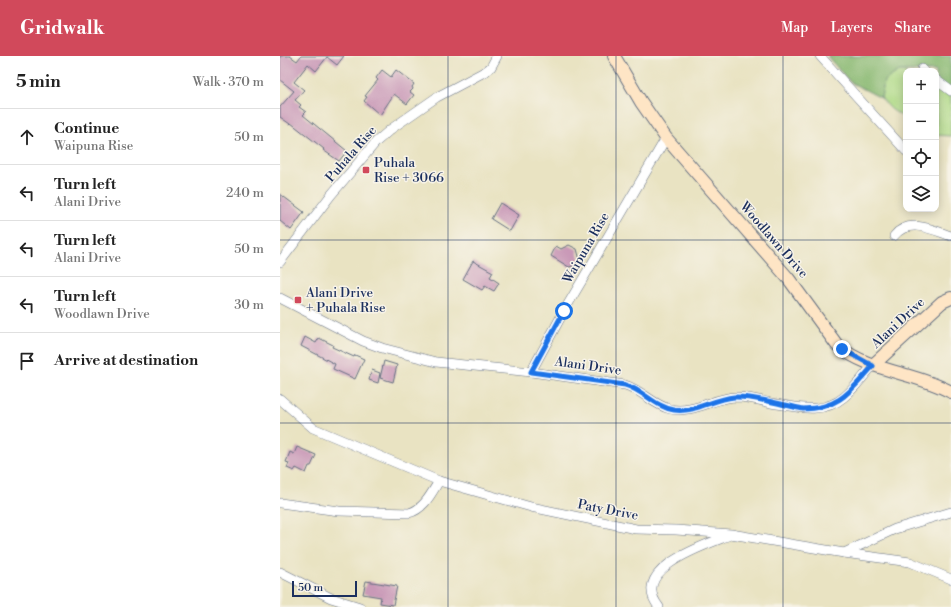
<!DOCTYPE html>
<meta charset="utf-8">
<style>
:root{--surface:#fff;--page:#f2f2f2;--text:#222;--muted:#767676;--line:#e0e0e0;--accent:#d1495b}
body{margin:0;font-family:"Libre Bodoni",serif;background:var(--page);color:var(--text)}
.controls{position:absolute;right:12px;top:12px;display:grid;overflow:hidden;border-radius:8px;box-shadow:0 2px 10px #0003}
.controls button{width:36px;height:36px;display:grid;place-items:center;padding:0;border:0;border-bottom:1px solid var(--line);background:var(--surface);color:var(--text);font:20px sans-serif}
.scale{position:absolute;left:12px;bottom:10px;width:65px;box-sizing:border-box;padding-left:4px;border:2px solid #1b2f5e;border-top:0;font-size:11px;line-height:14px;white-space:nowrap;color:#1b2f5e;-webkit-text-stroke:3px #f7f3e8;paint-order:stroke}
.stop{position:absolute;width:12px;height:12px;margin:-9px;border:3px solid #1a73e8;border-radius:50%;background:#fff}
.stop.end{background:#1a73e8;border-color:#fff;box-shadow:0 1px 4px #0008}
.list{margin:0;padding:0;list-style:none}
h2{display:flex;justify-content:space-between;align-items:center;height:52px;margin:0;padding:0 16px;font-size:17px}
h2 small{font-size:13px;font-weight:400;color:var(--muted)}
.list li{display:grid;grid-template-columns:26px 1fr auto;gap:12px;align-items:center;box-sizing:border-box;height:56px;padding:0 16px;border-top:1px solid var(--line)}
.list b{display:block;font-size:15px;white-space:nowrap}
.list p{margin:0;font-size:13px;white-space:nowrap;color:var(--muted)}
.list em{font-size:13px;font-style:normal;color:var(--muted)}
.icon{flex:none;width:22px;height:22px;fill:none;stroke:currentColor;stroke-width:2;stroke-linecap:round;stroke-linejoin:round}
.map{position:relative;flex:none;width:671px;height:551px;overflow:hidden}
header{display:flex;align-items:center;gap:24px;box-sizing:border-box;height:56px;padding:0 20px;background:var(--accent);color:#fff}
header strong{font-size:19px}
nav{display:flex;gap:22px;margin-inline-start:auto;font-size:14px}
main{display:flex}
aside{flex:1;background:var(--surface)}
.map>svg:first-child{display:block}
.green{fill:#afda86;stroke:#658472}
.forest{fill:#8bba73;stroke:#537468}
.building{fill:#c999b7}
.lines{fill:none;stroke-linecap:round;stroke-linejoin:round}
.street-casing{stroke:#636e81;stroke-width:10}
.secondary-casing{stroke:#636e81;stroke-width:14}
.street{stroke:#fff;stroke-width:9}
.secondary{stroke:#fee5c5;stroke-width:12}
.route{stroke:#1a73e8;stroke-width:5}
.grid{fill:none;stroke:#1b2f5e;stroke-width:1;stroke-opacity:0.55}
.poi-dot{fill:#d1495b;stroke:#f7f3e8;stroke-width:1.5}
.labels{text-anchor:middle;dominant-baseline:central;stroke-width:3;stroke-linejoin:round;paint-order:stroke}
.street-label{font-size:13px;fill:#1b2f5e;stroke:#f7f3e8}
.poi-label{font-size:13px;fill:#1b2f5e;stroke:#f7f3e8;text-anchor:start}
</style>
<header>
<strong>Gridwalk</strong>
<nav><a>Map</a><a>Layers</a><a>Share</a></nav>
</header>
<main>
<aside>
<h2>5 min<small>Walk · 370 m</small></h2>
<ul class="list">
<li><svg class="icon" aria-label="ahead" viewBox="0 0 24 24"><path d="M12 20V5M6 11l6-6 6 6"/></svg><div><b>Continue</b><p>Waipuna Rise</p></div><em>50 m</em></li>
<li><svg class="icon" aria-label="left" viewBox="0 0 24 24"><path d="M17 20v-9H6M10 6l-5 5 5 5"/></svg><div><b>Turn left</b><p>Alani Drive</p></div><em>240 m</em></li>
<li><svg class="icon" aria-label="left" viewBox="0 0 24 24"><path d="M17 20v-9H6M10 6l-5 5 5 5"/></svg><div><b>Turn left</b><p>Alani Drive</p></div><em>50 m</em></li>
<li><svg class="icon" aria-label="left" viewBox="0 0 24 24"><path d="M17 20v-9H6M10 6l-5 5 5 5"/></svg><div><b>Turn left</b><p>Woodlawn Drive</p></div><em>30 m</em></li>
<li><svg class="icon" aria-label="arrive" viewBox="0 0 24 24"><path d="M6 21V4h12l-3 4 3 4H6"/></svg><div><b>Arrive at destination</b></div></li>
</ul>
</aside>
<div class="map">
<svg width="671" height="551" viewBox="0 0 671 551">
<rect width="100%" height="100%" fill="#f7f3e8"/>
<filter id="ink" filterUnits="userSpaceOnUse"><feTurbulence type="fractalNoise" baseFrequency=".025" numOctaves="2"/><feDisplacementMap in="SourceGraphic" scale="8" xChannelSelector="R" yChannelSelector="G"/><feConvolveMatrix kernelMatrix="1 2 1 2 8 2 1 2 1" color-interpolation-filters="sRGB"/></filter>
<filter id="wash" filterUnits="userSpaceOnUse"><feTurbulence type="fractalNoise" baseFrequency=".012" numOctaves="4" result="noise"/><feDisplacementMap in="SourceGraphic" scale="16" xChannelSelector="R" yChannelSelector="G"/><feGaussianBlur stdDeviation="0.9" result="paint"/><feColorMatrix in="noise" values="0 0 0 0 0 0 0 0 0 0 0 0 0 0 0 0 0 1.4 0 .05"/><feComposite in="paint" operator="in"/></filter>
<g filter="url(#wash)">
<rect width="100%" height="100%" fill="#e9e3c2"/>
<g class="green">
<polygon points="619,15 626,15 626,63 611,53 601,42 604,25"/>
<polygon points="656,30 671,41 671,80 656,79"/>
</g>
<polygon class="forest" points="547,0 671,0 671,41 656,30 656,15 619,15 604,25 601,42 570,26"/>
<g id="blocks">
<g class="building">
<polygon points="0,0 10,0 17,5 21,0 64,0 57,9 47,1 36,15 28,8 14,26 24,34 15,44 21,49 19,51 26,56 23,59 67,95 59,105 43,94 44,93 11,67 10,68 0,61 0,51 14,35 0,24"/>
<polygon points="102,14 111,21 116,14 134,28 132,31 133,33 130,36 134,39 127,48 114,38 100,59 84,45 87,41 85,40 98,24 96,22"/>
<polygon points="0,138 24,156 11,174 0,165"/>
<polygon points="220,147 239,159 230,175 211,163"/>
<polygon points="276,190 281,193 289,189 297,193 301,208 289,211 271,200"/>
<polygon points="193,205 213,216 210,221 219,227 214,235 205,230 202,234 183,223"/>
<polygon points="25,281 36,287 39,282 53,289 52,291 74,301 75,299 84,303 75,323 53,313 55,308 21,290"/>
<polygon points="104,305 117,309 113,326 100,322"/>
<polygon points="92,314 100,317 98,327 89,324"/>
<polygon points="17,391 36,399 31,410 29,410 26,417 16,412 14,415 7,412 9,407 6,406 10,396 14,398"/>
<polygon points="86,525 117,530 113,549 100,547 101,541 83,538"/>
</g>
</g>
</g>
<g filter="url(#ink)">
<use href="#blocks" fill-opacity="0" stroke="#636e81" stroke-width="1"/>
<g class="lines">
<g class="street-casing">
<g id="street">
<polyline points="540,0 626,95"/>
<polyline points="642,13 644,15"/>
<polyline points="656,24 671,35"/>
<path d="M614 180C629 161 653 174 671 180"/>
<polyline points="0,206 51,139 96,86 111,73 157,41 206,15 211,11 217,0"/>
<path d="M0 242 83 285 102 292 156 306 251 316 345 329C362 334 373 349 390 353 413 358 433 342 455 341 467 341 480 344 491 347 516 351 543 359 564 341 575 332 584 320 593 309"/>
<polyline points="251,316 284,255 386,82"/>
<polyline points="0,343 33,372 159,425 251,451 356,473 396,474 451,478 564,497 630,506 671,523"/>
<path d="M0 447 59 455 129 457C144 453 151 438 159 425"/>
<polyline points="564,497 615,473 671,456"/>
<polyline points="0,516 51,542 80,551"/>
<path d="M379 551C348 513 426 489 450 479"/>
</g>
</g>
<g class="secondary-casing">
<g id="secondary">
<path d="M334 0 361 46 386 82 508 222 557 289C589 316 635 316 671 336"/>
<polyline points="593,309 662,246 671,242"/>
</g>
</g>
<use href="#street" class="street"/>
<use href="#secondary" class="secondary"/>
</g>
</g>
<g class="lines" filter="url(#ink)">
<path class="route" d="M284 255 251 316 345 329C363 334 375 351 394 354 415 357 433 343 454 341 474 340 503 349 523 353 560 353 571 334 593 310L562 293"/>
</g>
<path class="grid" d="M168 0V551M336 0V551M503 0V551M0 184H671M0 367H671"/>
<g class="poi-dot">
<rect x="82" y="110" width="8" height="8" rx="2"/>
<rect x="14" y="240" width="8" height="8" rx="2"/>
</g>
<g class="labels">
<g class="street-label">
<text transform="translate(71 98) rotate(-49)">Puhala Rise</text>
<text transform="translate(494 184) rotate(49)">Woodlawn Drive</text>
<text transform="translate(306 192) rotate(-60)">Waipuna Rise</text>
<text transform="translate(618 267) rotate(-43)">Alani Drive</text>
<text transform="translate(308 310) rotate(8)">Alani Drive</text>
<text transform="translate(328 454) rotate(11)">Paty Drive</text>
</g>
<g class="poi-label">
<text x="94" y="107">Puhala<tspan x="94" dy="15">Rise + 3066</tspan></text>
<text x="26" y="237">Alani Drive<tspan x="26" dy="15">+ Puhala Rise</tspan></text>
</g>
</g>
</svg>
<div class="controls">
<button>+</button>
<button>−</button>
<button><svg class="icon" aria-label="locate" viewBox="0 0 24 24"><circle cx="12" cy="12" r="6"/><path d="M12 2v4M12 18v4M2 12h4M18 12h4"/></svg></button>
<button><svg class="icon" aria-label="layers" viewBox="0 0 24 24"><path d="M12 4l9 5-9 5-9-5zM3 14l9 5 9-5"/></svg></button>
</div>
<div class="scale">50 m</div>
<div class="stop" style="left:284px;top:255px"></div>
<div class="stop end" style="left:562px;top:293px"></div>
</div>
</main>
